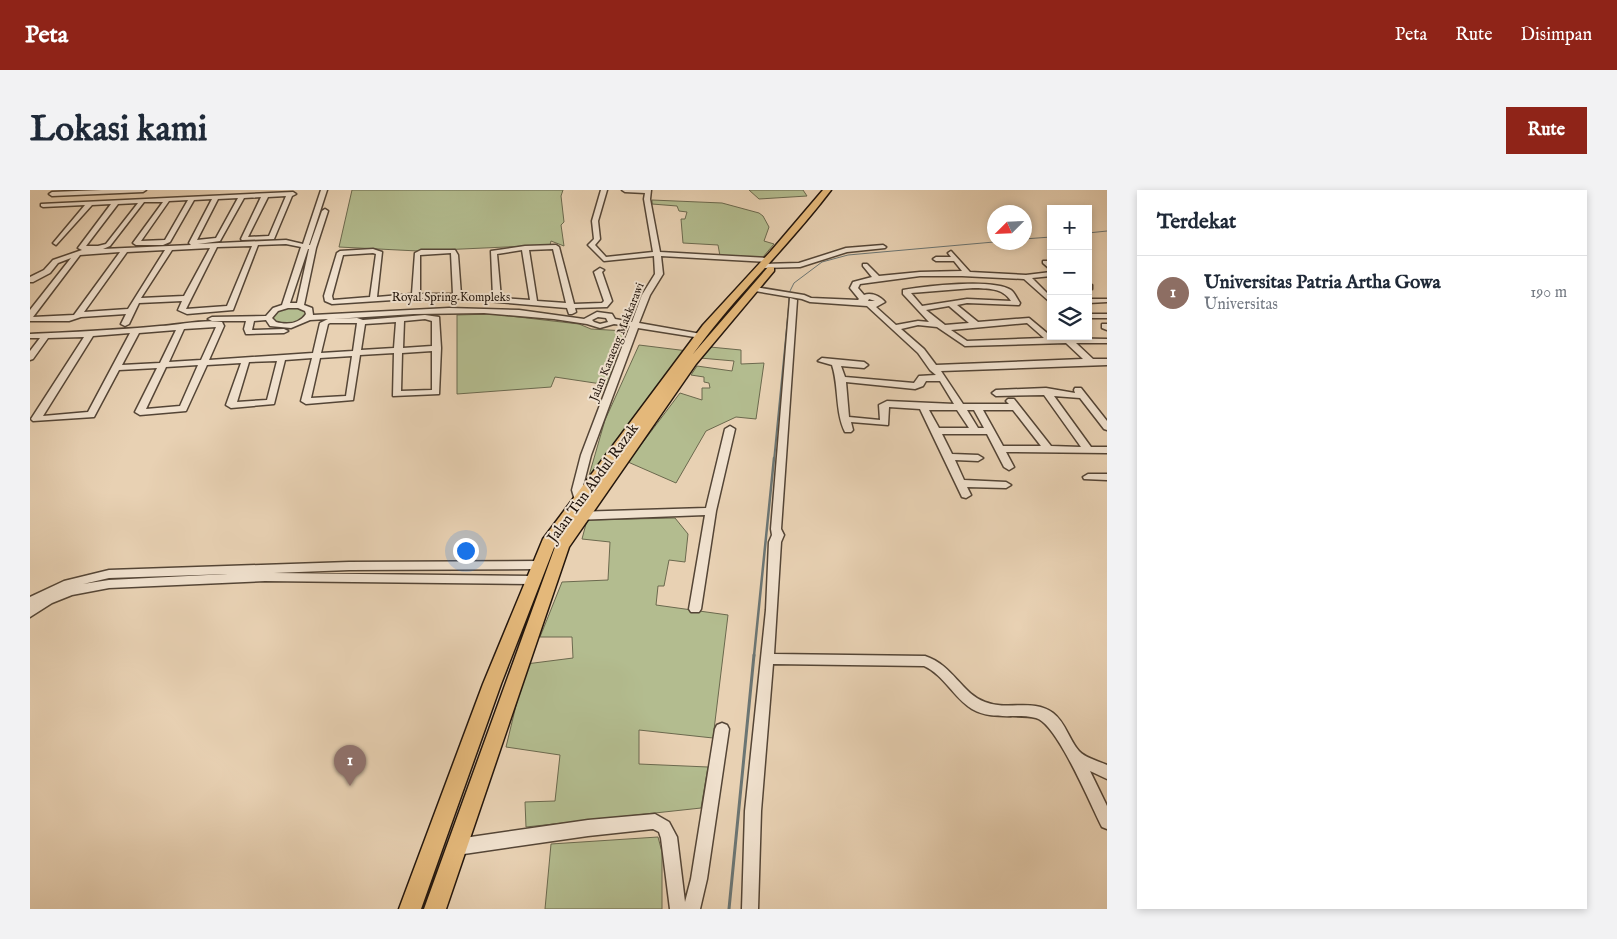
<!DOCTYPE html>
<html lang="id">
<meta charset="utf-8">
<style>
:root{--surface:#fff;--page:#f2f2f3;--text:#1f2937;--muted:#747a83;--line:#e0e1e3;--accent:#8f2418}
body{margin:0;font-family:"IM FELL English",serif;background:var(--page);color:var(--text)}
.controls{position:absolute;right:15px;top:15px;display:grid;overflow:hidden;border-radius:0px;box-shadow:0 2px 8px #0003}
.controls button{width:45px;height:45px;display:grid;place-items:center;padding:0;border:0;border-bottom:1px solid var(--line);background:var(--surface);color:var(--text);font:25px sans-serif}
.compass{position:absolute;left:957px;top:15px;width:45px;height:45px;border-radius:50%;background:var(--surface);box-shadow:0 2px 8px #0003;rotate:246deg}
.you{position:absolute;left:435px;top:360px;width:18px;height:18px;margin:-12px;border:4px solid #fff;border-radius:50%;background:#1a73e8;box-shadow:0 0 0 8px #1a73e833}
.badge{display:grid;place-items:center;width:32px;height:32px;border-radius:50%;background:var(--accent);color:#fff;font-size:16px;font-weight:700}
.pin{position:absolute;translate:-50% -41px;filter:drop-shadow(0 1px 2px #0008)}
.pin::after{content:'';position:absolute;top:26px;width:18px;height:15px;background:inherit;clip-path:polygon(0 0,100% 0,50% 100%)}
.list{margin:0;padding:0;list-style:none}
h2{display:flex;justify-content:space-between;align-items:center;height:65px;margin:0;padding:0 20px;font-size:21px}
h2 small{font-size:16px;font-weight:400;color:var(--muted)}
.list li{display:grid;grid-template-columns:32px 1fr auto;gap:15px;align-items:center;box-sizing:border-box;height:75px;padding:0 20px;border-top:1px solid var(--line)}
.list b{display:block;font-size:19px;white-space:nowrap}
.list p{margin:0;font-size:16px;white-space:nowrap;color:var(--muted)}
.list em{font-size:16px;font-style:normal;color:var(--muted)}
.icon{flex:none;width:28px;height:28px;fill:none;stroke:currentColor;stroke-width:2;stroke-linecap:round;stroke-linejoin:round}
.map{position:relative;flex:none;width:1077px;height:719px;overflow:hidden;border-radius:0px}
header{display:flex;align-items:center;gap:30px;box-sizing:border-box;height:70px;padding:0 25px;background:var(--accent);color:#fff}
header strong{font-size:24px}
nav{display:flex;gap:28px;margin-inline-start:auto;font-size:18px}
.intro{display:flex;align-items:center;justify-content:space-between;box-sizing:border-box;height:120px;padding:0 30px}
h1{margin:0;font-size:35px}
.button{padding:12px 22px;border-radius:0px;background:var(--accent);color:#fff;font-size:18px;font-weight:700}
main{display:flex;gap:30px;padding:0 30px}
aside{flex:1;background:var(--surface);border-radius:0px;box-shadow:0 2px 8px #0003}
.map>svg:first-child{display:block}
.green{fill:#b3bc8f;stroke:#6b694e}
.lines{fill:none;stroke-linecap:round;stroke-linejoin:round}
.stream-far3{stroke:#6b7573;stroke-width:1}
.stream-far2{stroke:#6b7573;stroke-width:2}
.stream-far1{stroke:#6b7573;stroke-width:2.5}
.stream{stroke:#6b7573;stroke-width:3}
.minor-casing{stroke:#544536;stroke-width:3}
.major-casing{stroke:#23160d;stroke-width:3}
.minor{fill:#f0e1ce;fill-rule:evenodd}
.major{fill:#e4b87a;fill-rule:evenodd}
.labels{text-anchor:middle;dominant-baseline:central;stroke-width:4;stroke-linejoin:round;paint-order:stroke}
.far-street-label{font-size:12px;fill:#23160d;stroke:#f0e1ce}
.street-label{font-size:15px;fill:#23160d;stroke:#f0e1ce}
</style>
<header>
<strong>Peta</strong>
<nav><a>Peta</a><a>Rute</a><a>Disimpan</a></nav>
</header>
<div class="intro"><h1>Lokasi kami</h1><a class="button">Rute</a></div>
<main>
<div class="map">
<svg width="1077" height="719" viewBox="0 0 1077 719">
<rect width="100%" height="100%" fill="#e8d1b3"/>
<filter id="stains"><feTurbulence type="fractalNoise" baseFrequency=".004" numOctaves="4"/><feColorMatrix values="0 0 0 0 .2 0 0 0 0 .09 0 0 0 0 .02 0 0 0 .5 -.17"/></filter>
<radialGradient id="worn" r=".72"><stop offset=".6" stop-color="#630" stop-opacity="0"/><stop offset="1" stop-color="#630" stop-opacity=".3"/></radialGradient>
<g class="green">
<polygon points="322,0 533,0 531,6 534,32 531,35 534,56 521,51 520,55 388,61 309,57"/>
<polygon points="719,0 773,0 777,6 729,9"/>
<polygon points="622,10 692,13 729,23 733,26 739,37 734,51 744,54 733,67 690,66 688,55 653,53 651,29 655,29 657,22 649,21 647,16 622,14"/>
<polygon points="261,117 271,117 277,120 278,124 266,134 243,134 239,128 250,119"/>
<polygon points="462,124 549,134 561,139 596,141 578,195 525,187 521,197 427,204 427,125"/>
<polygon points="609,155 658,161 554,303 575,230"/>
<polygon points="680,157 711,160 711,174 734,173 726,229 706,227 676,241 646,293 598,272 650,203 672,210 672,198 680,198 679,193 674,192 674,187 661,185 667,176 702,181 704,171 670,168"/>
<polygon points="645,328 658,344 655,372 639,370 634,396 628,396 626,415 698,425 683,548 609,540 609,574 678,577 671,618 496,637 495,612 525,611 530,565 476,557 496,474 543,468 542,447 510,447 532,392 578,390 580,352 552,349 557,330"/>
<polygon points="628,647 632,662 632,719 515,719 521,654"/>
</g>
<g class="lines">
<g class="stream-far3">
<polyline points="1058,43 1077,41"/>
<polyline points="994,49 1021,47"/>
<polyline points="759,118 759,103 764,93 792,72 818,65 964,52"/>
</g>
<polyline class="stream-far2" points="744,270 759,117"/>
<polyline class="stream-far1" points="724,466 744,268"/>
<polyline class="stream" points="699,719 724,465"/>
<g class="minor-casing">
<g id="minor">
<polygon points="72,0 116,0 113,2 22,6 19,4 22,2"/>
<path d="M291 0H297L279 55H280L292 21 295 19 298 21 286 58 274 115 282 118 283 125 419 118 489 120 554 129 567 122 582 124 585 129 602 132 612 105 625 84 624 66 574 71 558 55 564 49 562 31 571 0H577L568 31 570 49 565 55 576 67 623 62 614 9 615 3 595 2 592 0H621L620 9 630 62 737 68 740 70 737 72 631 66 633 84 620 105 609 133 671 144 675 146 671 148 608 138 561 265 552 300 555 309 561 310 562 313 557 317 546 314 542 300 551 265 600 136 584 134 570 138 557 134 524 129 454 123 384 124 303 129 327 128 333 130 395 125 409 127 411 158 409 204 363 206 364 163 330 165 323 210 276 214 271 211 282 168 255 170 244 214 201 218 196 215 211 173 177 175 156 221 110 225 105 222 127 178 89 180 64 227 3 231 1 229 54 147 18 148 3 169 0 170V161L10 148H0V144C42 142 87 140 130 136 149 135 174 129 192 132L194 136 179 170 283 163 290 133 298 129 280 130 261 138 240 136 236 130 224 131 222 140 254 139 258 141 254 143 219 144H216L214 139 216 131H182L178 129 182 127 236 126 243 118 252 115 271 57 256 54 228 55 203 120 157 124 148 120 152 111 109 113 99 134 95 136 91 134 96 124 51 127 39 131H0V120L41 68 28 73 20 83 3 92H0V87L14 80 23 70 52 60 48 58 81 14 62 15 26 55 23 53 24 52 55 15 13 17 11 16V14L263 2 266 4 262 6 244 49 212 50 211 49 231 7 214 8 190 51 168 54 256 50 273 54ZM256 6 239 46 218 47 238 7ZM208 8 186 48 167 50 188 9ZM182 9 159 53 161 55 73 59 80 56 114 12H133L103 53 106 55H133L140 52 164 10ZM158 10 135 50 111 51 139 11ZM108 13 76 54 68 56H56L88 14ZM222 56 197 116 156 119 187 57ZM180 58 154 106 111 108 142 60ZM278 59H279L267 113H260ZM135 60 98 119 54 122 97 62ZM90 62 44 125 3 127 50 65ZM258 118H268L275 121 276 124C269 134 257 135 246 132L242 128 248 121ZM568 127 576 128 578 132 570 134 564 132 562 130ZM395 129 402 131V156L373 158 374 131ZM366 132 364 158 331 160 335 134ZM300 133H327L323 161 291 163 298 134ZM186 137 171 170 139 172 154 139ZM146 140 130 173 92 175 109 143ZM100 143 58 222 13 226 63 146ZM402 161V200L371 201 372 163ZM322 166 316 206 281 208 290 168ZM247 171 237 210 207 212 219 172ZM168 175 150 216 116 219 136 177Z"/>
<path d="M526 55 529 57 544 114 572 113 574 111 564 82 570 78 574 80 572 82 582 111 577 117 545 118 546 122 542 124H539L537 118 409 107 302 114 295 111 294 106 307 63 310 61 343 59 352 62 347 107 382 104 385 63 391 60H425L428 65 431 105 463 107 461 61 495 56ZM523 59 536 113 507 111 499 60ZM492 60 500 110 471 108 467 64ZM343 63 346 64 340 107 303 110 302 106 313 65ZM421 63 423 104H390V65Z"/>
<polygon points="853,55 856,57 855,58 817,62 770,77 732,78 728,76 732,74 769,73 816,58"/>
<path d="M921 61 940 82 996 85 1021 82V86L1002 88 1021 107V113L994 89 932 86H890L830 94 828 98 834 105C841 102 850 106 855 112L846 117 866 135 888 131 899 132 873 104V100C895 96 963 88 981 100 985 103 987 109 990 113L989 115 937 113 927 115 948 132 999 128 1023 148 1077 149V153H1046L1063 169H1077V175L911 181 933 214H979L976 211 978 209H984L1021 256 1051 257 1014 205 966 206 962 203 966 200 1016 198 1045 203 1044 200 1045 198H1051L1077 231V240L1074 239 1050 208 1024 206 1061 257H1077V263L976 262 984 277 979 280 974 277 957 244H912L922 264 948 265 953 268 948 271 925 270 934 290 976 292 981 295 976 298 937 297 941 305 936 308 932 307 890 219 859 217 858 235 821 232 823 240 821 242H815C805 222 809 196 802 175L788 171 792 168 834 172 838 175 834 178 811 176 815 187 884 193 889 186 906 185 900 180 888 163 837 116 780 112 772 109 725 101 721 99 725 97 774 105 781 108 828 110 829 109 820 98 823 92 842 87 833 76V74H837L849 86 890 82 932 81 924 71H906L903 69 906 67H921L918 63ZM943 98C958 99 972 97 981 111L937 109 892 116 881 103ZM839 109 845 111H846H838ZM919 116 939 133 915 135 896 120ZM997 133 1014 148 937 151 921 140ZM888 135 907 137 935 156 1036 153 1053 169 906 175 894 159 871 139ZM896 191H910L924 214 857 211 849 215 850 230 819 227 816 192 885 199 893 196ZM899 220H927L939 238H909ZM937 220H944L954 238H948ZM953 220H983L1011 256H973Z"/>
<polygon points="1013,71 1017,71 1021,74 1021,80 1013,73"/>
<rect x="1058" y="95" width="4" height="4"/>
<path d="M760 108 767 110 751 339 754 345 751 352 744 464 895 466C923 475 932 504 955 512 977 521 1004 508 1023 523 1036 533 1039 550 1049 561 1055 568 1069 571 1077 575V589L1060 581 1077 616V639L1072 637C1061 616 1027 533 1006 528 985 523 963 531 942 519 924 508 914 485 894 476L743 474 731 621 728 719H712L715 621 736 420 739 352 742 345 741 339Z"/>
<polygon points="1058,109 1077,109 1077,112 1058,113"/>
<rect x="1058" y="124" width="19" height="4"/>
<polygon points="1072,134 1077,134 1077,140 1072,138"/>
<polygon points="700,236 705,239 686,321 671,419 669,422 661,422 659,419 675,325 545,330 540,326 545,322 676,318 695,239"/>
<polygon points="1058,284 1077,284 1077,290 1054,289 1053,287"/>
<path d="M509 371 513 372 515 375 513 378 509 379 319 380 244 383 503 386 507 387 509 390 507 393 503 394 235 391 79 398 42 405 22 413 0 427V407L34 391 79 380 319 372ZM198 384 79 390 53 394 79 388Z"/>
<polygon points="692,533 697,535 699,539 677,689 670,719 640,719 631,648 629,642 623,639 558,646 427,665 421,663 419,657 421,651 427,649 558,630 625,624 639,632 647,647 655,712 661,689 685,539 687,535"/>
</g>
</g>
<g class="major-casing">
<path id="major" d="M793 0H801C758 57 705 106 663 164L738 77H744V81L666 174 539 357 416 719H394L525 357 531 346 525 355 471 494 391 719H369L453 494 513 349 673 135 741 61Z"/>
</g>
<use href="#minor" class="minor"/>
<use href="#major" class="major"/>
</g>
<g class="labels">
<g class="far-street-label">
<text x="421" y="107">Royal Spring Kompleks</text>
<text transform="translate(587 152) rotate(-68)">Jalan Karaeng Makkarawi</text>
</g>
<g class="street-label">
<text transform="translate(563 293) rotate(-54)">Jalan Tun Abdul Razak</text>
</g>
</g>
<rect width="100%" height="100%" filter="url(#stains)"/>
<rect width="100%" height="100%" fill="url(#worn)"/>
</svg>
<div class="controls">
<button>+</button>
<button>−</button>
<button><svg class="icon" aria-label="layers" viewBox="0 0 24 24"><path d="M12 4l9 5-9 5-9-5zM3 14l9 5 9-5"/></svg></button>
</div>
<svg class="compass" viewBox="-18 -18 36 36"><path d="M0-13l5 13h-10z" fill="#e53935"/><path d="M0 13l5-13h-10z" fill="#747a83"/></svg>
<div class="you"></div>
<div class="pin badge" style="left:320px;top:596px;background:#8d6e63">1</div>
</div>
<aside>
<h2>Terdekat<small></small></h2>
<ul class="list">
<li><span class="badge" style="background:#8d6e63">1</span><div><b>Universitas Patria Artha Gowa</b><p>Universitas</p></div><em>190 m</em></li>
</ul>
</aside>
</main>
